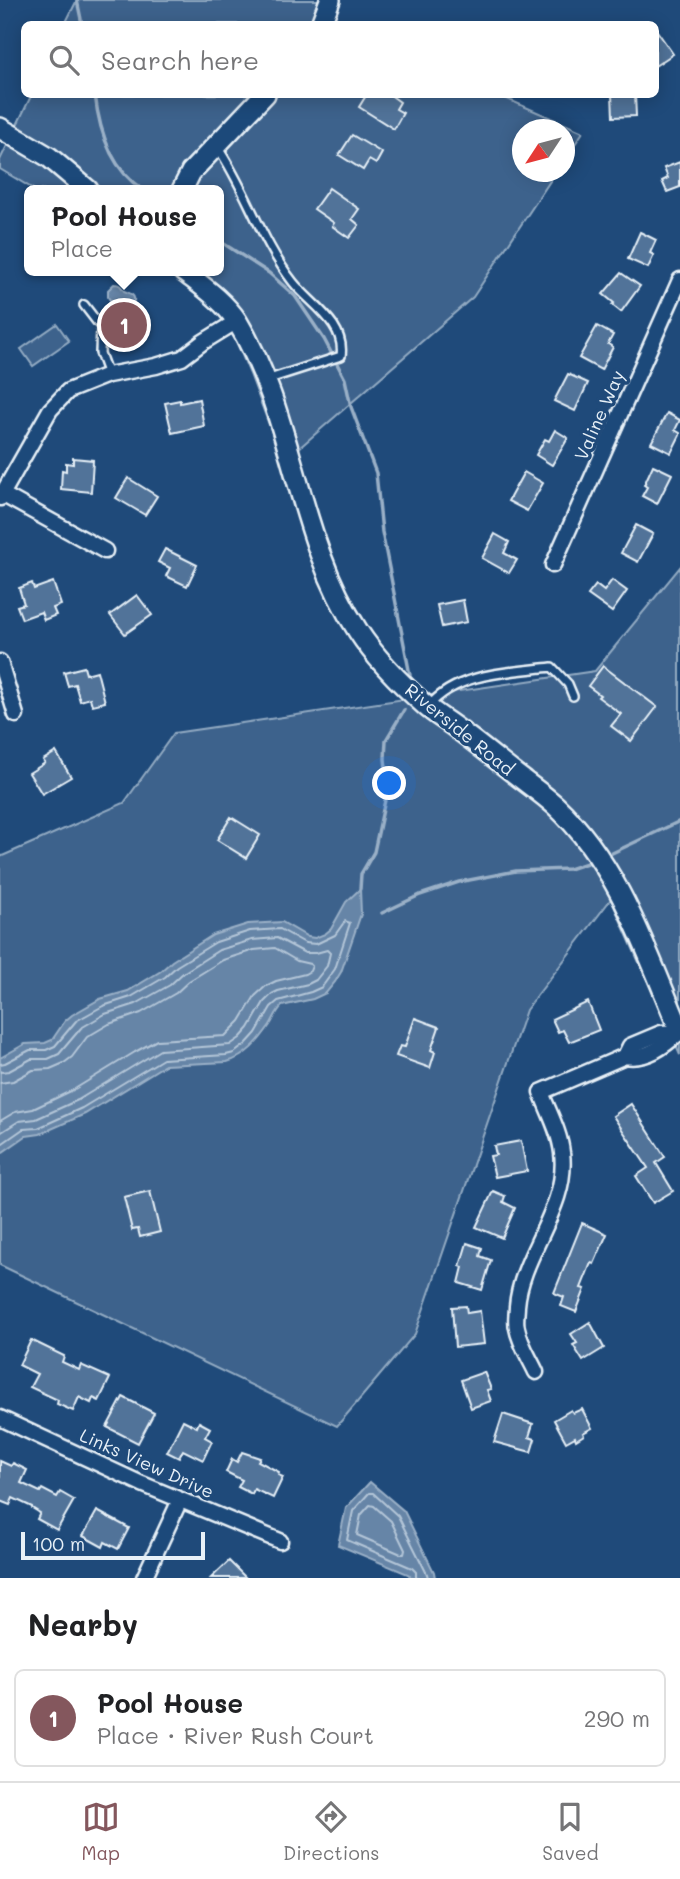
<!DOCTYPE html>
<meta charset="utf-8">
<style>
:root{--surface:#fff;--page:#f2f2f2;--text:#202124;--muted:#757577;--line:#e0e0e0;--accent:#84575d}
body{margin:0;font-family:Mali,sans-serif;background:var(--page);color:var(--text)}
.compass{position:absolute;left:512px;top:119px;width:63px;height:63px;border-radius:50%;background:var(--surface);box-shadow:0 4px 18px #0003;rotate:234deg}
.scale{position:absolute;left:21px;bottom:18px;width:184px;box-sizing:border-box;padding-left:7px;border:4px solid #e8f1f8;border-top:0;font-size:19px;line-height:24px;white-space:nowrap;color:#e8f1f8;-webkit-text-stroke:5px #1f4a7a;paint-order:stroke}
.you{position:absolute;left:390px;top:784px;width:24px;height:24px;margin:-18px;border:5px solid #fff;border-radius:50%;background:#1a73e8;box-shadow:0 0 0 10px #1a73e833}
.badge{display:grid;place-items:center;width:46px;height:46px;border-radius:50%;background:var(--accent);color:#fff;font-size:23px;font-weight:700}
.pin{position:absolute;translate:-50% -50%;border:4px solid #fff;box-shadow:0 2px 7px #0006}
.popup{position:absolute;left:24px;top:185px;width:200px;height:91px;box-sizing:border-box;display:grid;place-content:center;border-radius:10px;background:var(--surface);filter:drop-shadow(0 2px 5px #0005);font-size:23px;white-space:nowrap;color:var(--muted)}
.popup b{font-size:26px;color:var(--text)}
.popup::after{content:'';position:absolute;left:50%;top:100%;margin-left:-14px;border:14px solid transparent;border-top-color:var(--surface)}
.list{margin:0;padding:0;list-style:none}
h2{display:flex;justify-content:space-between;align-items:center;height:91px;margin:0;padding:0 28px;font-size:30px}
h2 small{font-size:23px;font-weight:400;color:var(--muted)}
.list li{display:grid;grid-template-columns:46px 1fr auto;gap:21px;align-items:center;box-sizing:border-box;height:98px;margin:0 14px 14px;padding:0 14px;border:2px solid var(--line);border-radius:10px}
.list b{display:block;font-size:26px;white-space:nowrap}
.list p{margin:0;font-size:23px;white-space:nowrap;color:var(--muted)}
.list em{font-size:23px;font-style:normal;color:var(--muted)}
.icon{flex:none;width:38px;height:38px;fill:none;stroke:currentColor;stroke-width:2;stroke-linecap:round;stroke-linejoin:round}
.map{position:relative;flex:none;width:680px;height:1578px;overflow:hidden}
.search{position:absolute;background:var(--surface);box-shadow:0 4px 18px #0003;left:21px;right:21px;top:21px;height:77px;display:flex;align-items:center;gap:18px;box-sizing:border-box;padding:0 24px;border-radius:10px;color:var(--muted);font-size:26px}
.sheet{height:203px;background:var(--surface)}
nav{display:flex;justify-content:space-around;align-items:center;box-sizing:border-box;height:98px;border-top:2px solid var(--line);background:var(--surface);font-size:19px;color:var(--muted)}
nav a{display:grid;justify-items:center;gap:4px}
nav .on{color:var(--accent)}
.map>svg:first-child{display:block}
.green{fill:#3c628c;stroke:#92aac2;stroke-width:2}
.water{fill:#6685a7;stroke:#9ab0c7;stroke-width:2}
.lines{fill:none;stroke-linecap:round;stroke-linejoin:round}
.shore{stroke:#b4c6d8;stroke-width:2}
.stream{stroke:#9ab0c7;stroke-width:3.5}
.building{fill:#517399;stroke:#e8f1f8;stroke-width:2}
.lane-casing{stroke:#e8f1f8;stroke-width:12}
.street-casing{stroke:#e8f1f8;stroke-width:19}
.secondary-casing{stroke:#e8f1f8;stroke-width:24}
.lane{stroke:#1f4a7a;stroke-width:7}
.street{stroke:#1f4a7a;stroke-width:14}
.secondary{stroke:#1f4a7a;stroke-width:19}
.labels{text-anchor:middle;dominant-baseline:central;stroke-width:7;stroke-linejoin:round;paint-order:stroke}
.street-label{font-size:18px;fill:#e8f1f8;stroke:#1f4a7a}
</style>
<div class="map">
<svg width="680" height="1578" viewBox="0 0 680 1578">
<rect width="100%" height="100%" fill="#1f4a7a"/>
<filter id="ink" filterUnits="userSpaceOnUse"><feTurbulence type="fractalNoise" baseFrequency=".0143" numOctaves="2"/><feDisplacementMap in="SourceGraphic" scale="14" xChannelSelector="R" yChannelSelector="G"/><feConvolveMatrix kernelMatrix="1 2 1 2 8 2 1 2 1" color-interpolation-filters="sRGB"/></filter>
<g filter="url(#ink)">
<g class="green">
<polygon points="77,0 324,0 320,16 340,24 65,24"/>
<polygon points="32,94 498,95 583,132 565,159 564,130 522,130 522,172 556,172 473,297 283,462 250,374 221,305 178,271 218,271 218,190 35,190 0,169 0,160"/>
<polygon points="57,324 69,341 33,366 21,349"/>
<polygon points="680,567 680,1055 611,899 526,1010 415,1334 337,1426 0,1265 0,857 124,803 174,733 595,671"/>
</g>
<g class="water">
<path d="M114 284C120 284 121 286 124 291 138 295 136 301 128 311L123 310 119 300H110L108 297V290Z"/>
<path d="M360 889 361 914 341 972 335 982 326 993 313 999 282 1006C276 1012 274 1019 270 1025 259 1041 246 1057 227 1062L165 1065 85 1114 40 1134 26 1136 0 1154V1058L25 1044 45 1043 52 1040 65 1021 72 1015 100 999 128 991 161 971 172 961 213 935 248 924 282 922 308 937 315 938 325 934 331 929 346 902Z"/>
<polygon points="370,1482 404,1511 434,1572 435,1578 412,1578 408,1574 338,1545 346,1508"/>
</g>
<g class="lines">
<g class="shore">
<polyline points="0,1064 5,1063 30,1050 46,1050 55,1046 76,1021 103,1006 131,997 165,977 177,966 216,942 250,931 280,929 305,943 316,944 335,935 345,921 350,923 335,969 322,987 311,992 278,1001 271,1007 256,1033 246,1044 234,1053 226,1055 163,1059 82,1108 38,1128 23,1129 0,1145"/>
<polyline points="0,1072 9,1071 31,1059 48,1059 59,1054 81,1028 105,1014 136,1004 170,985 183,973 219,950 252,940 277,938 305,953 316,953 327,950 330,953 327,966 316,980 308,984 278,991 272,994 264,1002 249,1028 240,1038 230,1045 160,1050 78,1100 36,1119 19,1121 0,1133"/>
<polyline points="0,1083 13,1081 33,1070 50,1069 64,1063 72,1057 87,1037 109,1024 141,1013 176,993 189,981 223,960 254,950 275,948 297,961 310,964 312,966 310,971 305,974 276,981 266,986 255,996 240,1021 225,1036 157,1040 135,1052 73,1090 33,1109 15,1112 0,1121"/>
<polygon points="370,1505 374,1506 391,1521 405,1550 404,1554 401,1554 357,1535 361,1515"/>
<polyline points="416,1578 416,1572 412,1568 347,1540 353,1511 369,1493 373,1493 398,1516 427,1574 428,1578"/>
</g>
<g class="stream">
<polyline points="77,0 82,24"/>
<path d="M95 94C99 131 111 169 143 190"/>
<polyline points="218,240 269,273 295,296 324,339 345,379 351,407 376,473 382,532 410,675"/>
<polyline points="610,854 680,821"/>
<polyline points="360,889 361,874 374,852 388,786 385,759 386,740 404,710"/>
<polyline points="382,913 420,895 459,882 516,871 569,869 593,861"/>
</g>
</g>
<g class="building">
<polygon points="655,28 673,54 655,66"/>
<polygon points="367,94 389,94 400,102 396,109 403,113 394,129 359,107"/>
<polygon points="612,94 635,94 636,116 613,117"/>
<polygon points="352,135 382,153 376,164 369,160 363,170 339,155"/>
<polygon points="680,162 680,187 667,192 662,181 668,178 664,168"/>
<polygon points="329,188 359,209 352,219 359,225 349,238 332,226 334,223 314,209"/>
<polygon points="640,232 656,240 650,253 654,255 648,268 628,259"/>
<polygon points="621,273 640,286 621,312 612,305 614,303 603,294"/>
<polygon points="123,312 137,324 125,338 111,326"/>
<polygon points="597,326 613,335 608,344 613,347 601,370 579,358"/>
<polygon points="568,374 588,383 575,411 554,401"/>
<polygon points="199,399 204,426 172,433 165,403 180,400 180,403"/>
<polygon points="667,413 680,420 675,430 680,433 680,435 671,453 651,443"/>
<polygon points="555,430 568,438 552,465 536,455 545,439 549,441"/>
<polygon points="73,458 93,460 91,492 61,489 62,470 66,471 66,463 73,464"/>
<polygon points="653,465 672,474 657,504 642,496 647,487 644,485"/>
<polygon points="524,472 543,483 527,511 508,501"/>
<polygon points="128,478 157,496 145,515 116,498"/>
<polygon points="636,525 653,534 638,562 621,553"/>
<polygon points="495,534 509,542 504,553 517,560 509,573 482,558"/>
<polygon points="165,549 197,565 187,586 166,576 170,568 158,562"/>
<polygon points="612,580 627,591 612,612 588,595 596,585 604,591"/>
<polygon points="53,582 61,605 53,608 56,615 44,620 41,612 22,619 17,606 24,604 19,588 32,583 34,589"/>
<polygon points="137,595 152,615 125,634 110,615"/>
<polygon points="463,600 467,622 442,627 437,605"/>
<polygon points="603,666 657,707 631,741 611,726 621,714 598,697 600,695 588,686"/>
<polygon points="84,667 86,674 97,671 105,702 92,705 90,698 80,701 75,684 68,686 64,672"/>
<polygon points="56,752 71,777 42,794 29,773 45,763 43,760"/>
<polygon points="231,817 260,835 246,858 217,840"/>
<polygon points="588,1002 599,1030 569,1042 563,1030 558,1032 552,1019"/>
<polygon points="415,1018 439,1027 431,1050 435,1052 430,1068 396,1056 400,1046 405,1047"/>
<polygon points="631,1104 665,1157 656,1163 673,1191 653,1203 636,1176 648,1168 613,1116"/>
<polygon points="521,1141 527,1171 495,1177 490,1156 496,1155 494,1146"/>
<polygon points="150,1191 160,1232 140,1237 138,1229 132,1230 124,1197"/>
<polygon points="493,1191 505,1196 503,1202 515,1208 502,1238 476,1227"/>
<polygon points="582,1223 607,1234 594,1264 591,1263 581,1288 585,1289 576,1312 561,1306 564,1297 554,1293"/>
<polygon points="467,1243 482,1248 480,1256 491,1260 482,1290 459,1283 463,1267 460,1266"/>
<polygon points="466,1306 467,1313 480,1311 484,1344 455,1347 452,1307"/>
<polygon points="590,1322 604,1348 583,1361 573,1345 577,1343 571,1334"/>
<polygon points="31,1340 64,1356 62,1362 79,1370 81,1365 110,1378 99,1401 93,1398 91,1403 79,1397 73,1411 57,1404 58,1400 30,1387 37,1374 19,1365"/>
<polygon points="484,1372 491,1389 487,1390 491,1401 471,1408 461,1380"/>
<polygon points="123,1397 154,1413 138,1443 107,1427"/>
<polygon points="582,1409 592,1428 583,1433 584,1435 576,1440 575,1437 566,1442 554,1420 571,1410 573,1413"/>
<polygon points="503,1414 533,1424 529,1437 535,1439 531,1452 494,1442"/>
<polygon points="183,1420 197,1427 199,1422 210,1428 205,1437 212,1441 203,1460 183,1450 179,1458 167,1452"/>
<polygon points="242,1452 260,1458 258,1461 279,1472 278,1475 283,1477 273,1498 254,1489 252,1494 238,1487 242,1480 226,1472 232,1459 237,1462"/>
<polygon points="0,1461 11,1466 13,1463 27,1470 21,1483 40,1492 42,1489 57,1497 60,1492 74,1500 57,1530 37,1519 40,1513 32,1508 32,1507 13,1498 10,1505 0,1501"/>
<polygon points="97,1511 129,1528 118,1549 105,1542 103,1547 83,1536"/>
<polygon points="229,1561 246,1578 211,1578"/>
</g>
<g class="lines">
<g class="lane-casing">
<g id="lane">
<path d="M218 148C247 191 261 241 293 282 310 304 346 323 341 356L266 380"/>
<polyline points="84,305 101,327 100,353 108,375"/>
<path d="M428 707C457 672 510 672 552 667L568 684 573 696"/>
</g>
</g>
<g class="street-casing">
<g id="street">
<polyline points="0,493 105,551"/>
<polyline points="0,498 50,410 68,391 108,375 156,366 182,358 203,342 237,321"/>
<polyline points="553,565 680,280"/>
<polyline points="0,662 16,715"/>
<polyline points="625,1056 630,1046 661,1033 680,1032"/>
<path d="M536 1372C529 1357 520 1344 517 1328 515 1321 517 1313 517 1306 521 1254 569 1207 562 1153 560 1132 548 1111 541 1092L625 1056C646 1060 665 1046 680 1032"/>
<polyline points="0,1418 142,1484 280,1541"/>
<polyline points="144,1578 180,1500"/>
</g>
</g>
<g class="secondary-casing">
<g id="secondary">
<polyline points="321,24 330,0"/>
<polyline points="0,128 49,157 88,190"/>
<polyline points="182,190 191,172 265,94"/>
<path d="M183 271C202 286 224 301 237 321 295 417 296 537 358 631 376 659 401 684 426 706 436 715 449 722 460 731 478 744 496 759 514 773 528 784 543 794 556 806 619 865 647 953 680 1031"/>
</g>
</g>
<use href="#lane" class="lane"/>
<use href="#street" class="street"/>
<use href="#secondary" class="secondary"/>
</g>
</g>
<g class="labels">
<g class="street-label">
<text transform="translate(599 415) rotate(-66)">Valine Way</text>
<text transform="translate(460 729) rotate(39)">Riverside Road</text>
<text transform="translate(147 1463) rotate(24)">Links View Drive</text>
</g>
</g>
</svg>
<svg class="compass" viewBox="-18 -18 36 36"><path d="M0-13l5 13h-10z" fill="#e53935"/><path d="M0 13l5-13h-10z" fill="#757577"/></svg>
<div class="scale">100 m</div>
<div class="you"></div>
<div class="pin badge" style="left:124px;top:325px">1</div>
<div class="popup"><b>Pool House</b>Place</div>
<div class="search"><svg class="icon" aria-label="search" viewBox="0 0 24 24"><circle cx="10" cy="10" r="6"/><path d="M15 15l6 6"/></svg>Search here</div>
</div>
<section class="sheet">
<h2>Nearby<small></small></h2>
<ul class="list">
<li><span class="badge">1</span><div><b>Pool House</b><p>Place · River Rush Court</p></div><em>290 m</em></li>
</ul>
</section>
<nav>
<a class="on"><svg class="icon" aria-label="map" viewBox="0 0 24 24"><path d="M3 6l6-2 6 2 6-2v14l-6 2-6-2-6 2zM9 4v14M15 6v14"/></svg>Map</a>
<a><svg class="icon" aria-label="directions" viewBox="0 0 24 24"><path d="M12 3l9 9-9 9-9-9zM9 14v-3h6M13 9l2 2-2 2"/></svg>Directions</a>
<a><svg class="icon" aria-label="saved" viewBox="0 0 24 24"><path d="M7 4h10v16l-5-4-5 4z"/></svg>Saved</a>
</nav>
